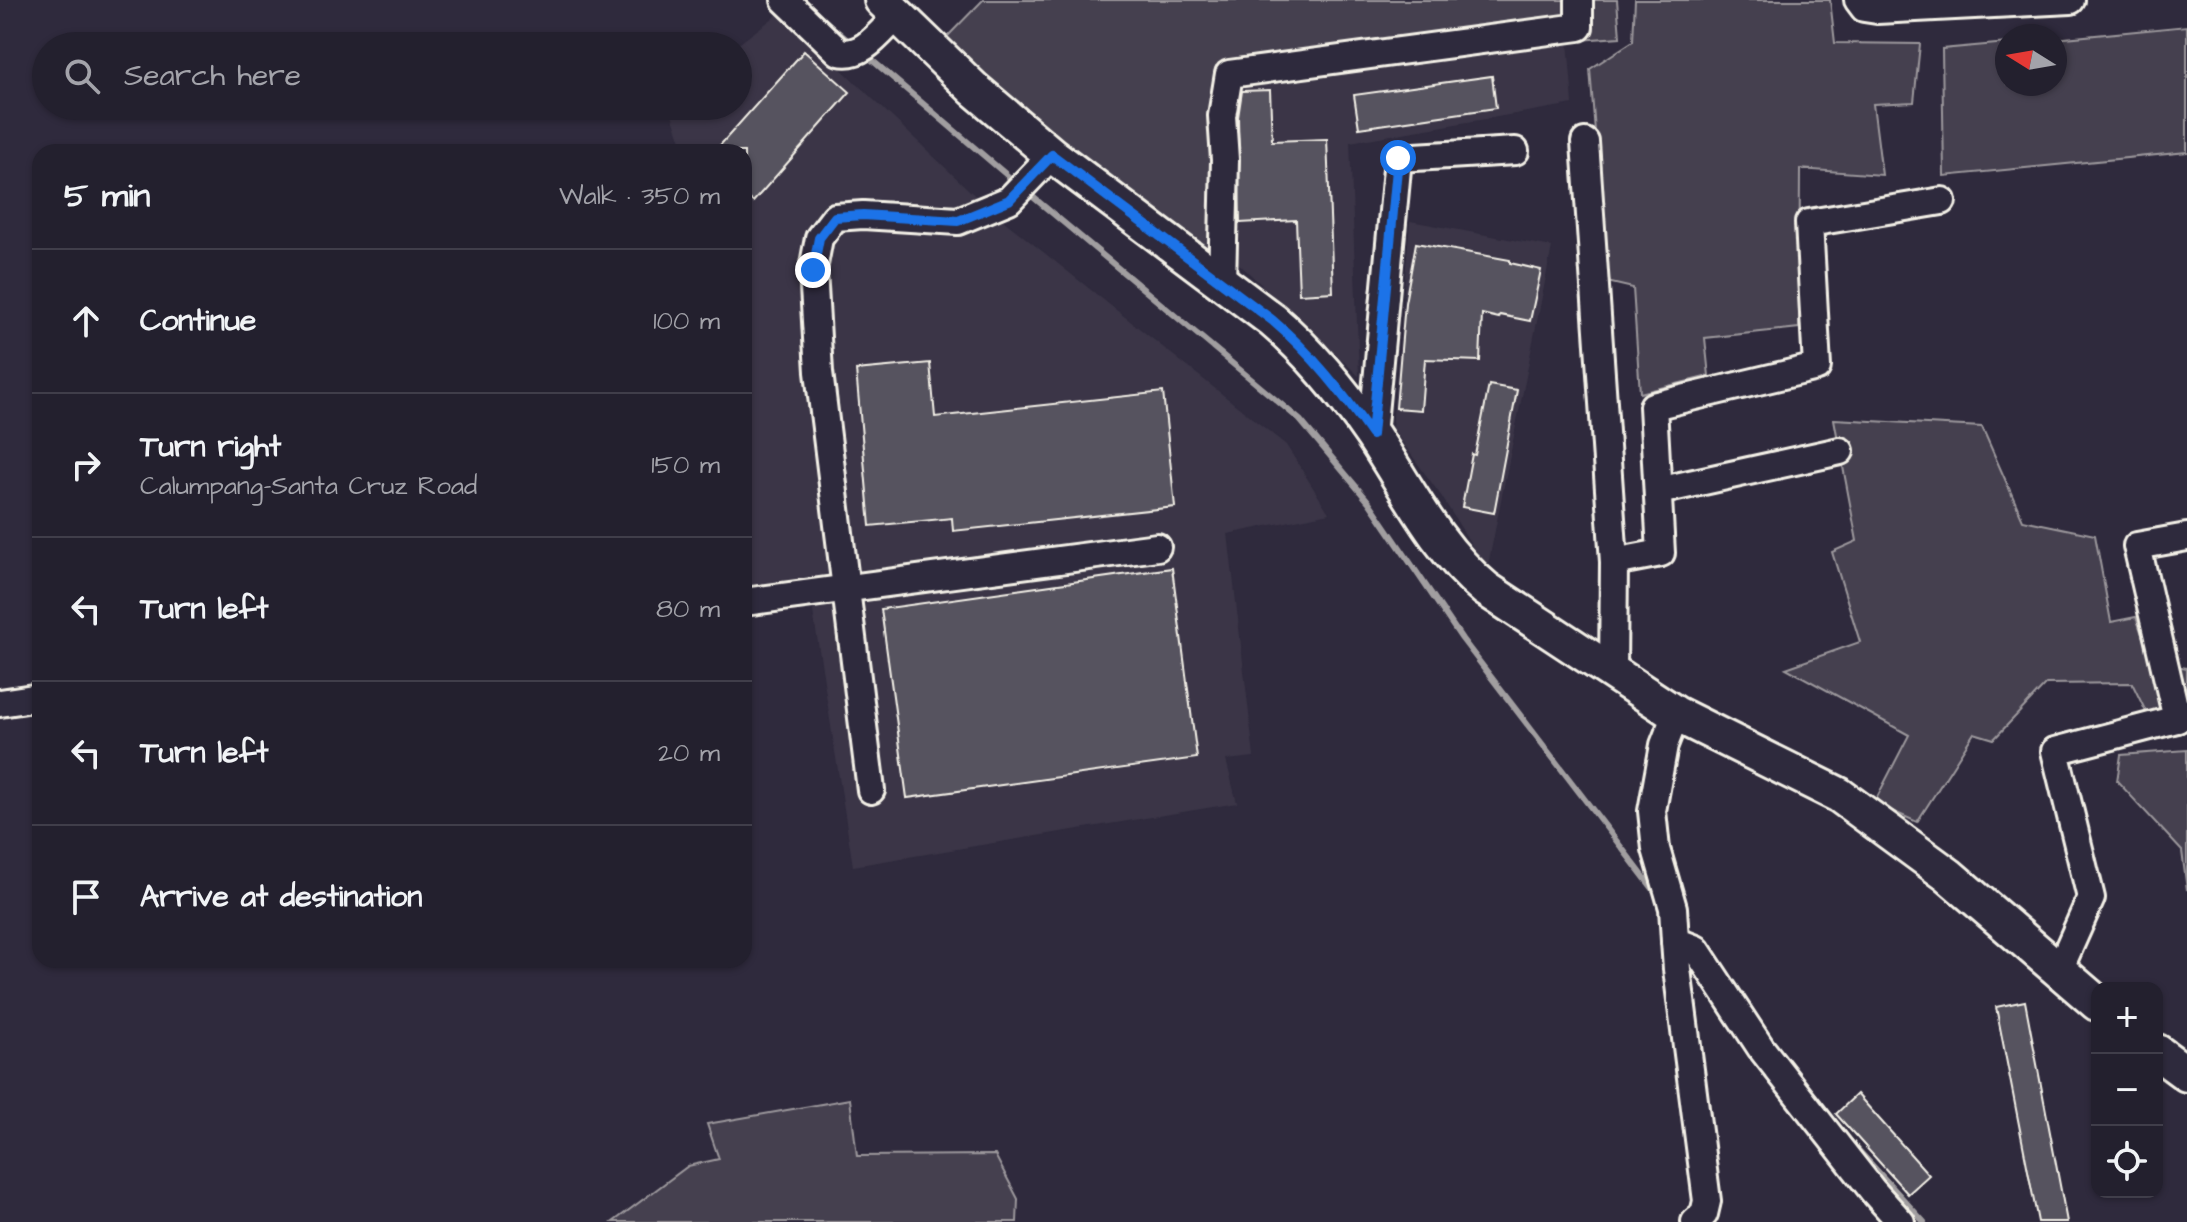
<!DOCTYPE html>
<meta charset="utf-8">
<style>
:root{--surface:#23202e;--page:#2b2836;--text:#f1f3f6;--muted:#a3a3aa;--line:#403e4a}
body{margin:0;font-family:"Architects Daughter",sans-serif;background:var(--page);color:var(--text)}
.controls{position:absolute;right:24px;bottom:24px;display:grid;overflow:hidden;border-radius:16px;box-shadow:0 2px 6px #0004}
.controls button{width:72px;height:72px;display:grid;place-items:center;padding:0;border:0;border-bottom:2px solid var(--line);background:var(--surface);color:var(--text);font:40px sans-serif}
.compass{position:absolute;left:1995px;top:24px;width:72px;height:72px;border-radius:50%;background:var(--surface);box-shadow:0 2px 6px #0004;rotate:281deg}
.stop{position:absolute;width:24px;height:24px;margin:-18px;border:6px solid #1a73e8;border-radius:50%;background:#fff}
.stop.end{background:#1a73e8;border-color:#fff;box-shadow:0 2px 8px #0008}
.list{margin:0;padding:0;list-style:none}
h2{display:flex;justify-content:space-between;align-items:center;height:104px;margin:0;padding:0 32px;font-size:34px}
h2 small{font-size:26px;font-weight:400;color:var(--muted)}
.list li{display:grid;grid-template-columns:52px 1fr auto;gap:24px;align-items:center;box-sizing:border-box;height:144px;padding:0 32px;border-top:2px solid var(--line)}
.list b{display:block;font-size:30px;white-space:nowrap}
.list p{margin:0;font-size:26px;white-space:nowrap;color:var(--muted)}
.list em{font-size:26px;font-style:normal;color:var(--muted)}
.icon{flex:none;width:44px;height:44px;fill:none;stroke:currentColor;stroke-width:2;stroke-linecap:round;stroke-linejoin:round}
.map{position:relative;flex:none;width:2187px;height:1222px;overflow:hidden}
.search{position:absolute;background:var(--surface);box-shadow:0 2px 6px #0004;left:32px;top:32px;width:720px;height:88px;display:flex;align-items:center;gap:20px;box-sizing:border-box;padding:0 28px;border-radius:44px;color:var(--muted);font-size:30px}
.panel{position:absolute;background:var(--surface);box-shadow:0 2px 6px #0004;left:32px;top:144px;width:720px;height:824px;border-radius:24px}
.map>svg:first-child{display:block}
.built{fill:#3b3647}
.green{fill:#454050;stroke:#9c989c;stroke-width:2}
.lines{fill:none;stroke-linecap:round;stroke-linejoin:round}
.stream{stroke:#a19ea0;stroke-width:6}
.building{fill:#56525f;stroke:#f4f1e8;stroke-width:2}
.minor-casing{stroke:#f4f1e8;stroke-width:32}
.major-casing{stroke:#f4f1e8;stroke-width:40}
.minor{stroke:#2f2a3d;stroke-width:26}
.major{stroke:#2f2a3d;stroke-width:34}
.route{stroke:#1a73e8;stroke-width:10}
</style>
<div class="map">
<svg width="2187" height="1222" viewBox="0 0 2187 1222">
<rect width="100%" height="100%" fill="#2f2a3d"/>
<filter id="ink" filterUnits="userSpaceOnUse"><feTurbulence type="fractalNoise" baseFrequency=".0125" numOctaves="2"/><feDisplacementMap in="SourceGraphic" scale="16" xChannelSelector="R" yChannelSelector="G"/><feConvolveMatrix kernelMatrix="1 2 1 2 8 2 1 2 1" color-interpolation-filters="sRGB"/></filter>
<g filter="url(#ink)">
<g class="built">
<polygon points="781,12 989,209 1286,445 1329,513 1228,534 1254,757 1226,760 1237,803 853,866 808,579 751,586 744,533 744,152 685,152 669,106 738,106 736,46"/>
<polygon points="1568,41 1573,104 1350,142 1359,376 1235,260 1236,79"/>
<polygon points="1410,221 1552,247 1487,570 1442,497 1392,428"/>
</g>
<g class="green">
<polygon points="983,0 1617,0 1620,37 1216,66 1211,255 1061,141 944,40"/>
<polygon points="1635,0 1830,0 1835,43 1920,44 1914,102 1873,104 1882,175 1800,169 1799,328 1705,338 1709,376 1640,393 1633,288 1607,282 1590,69 1633,41"/>
<polygon points="2187,26 2187,152 1944,176 1942,49 2007,43 2007,84 2055,84 2055,39"/>
<polygon points="1834,419 1982,427 2023,520 2095,535 2111,622 2136,617 2151,661 2187,668 2187,700 2147,714 2132,683 2046,684 1994,739 1974,733 1917,822 1874,803 1909,735 1786,668 1860,642 1832,552 1857,541"/>
<polygon points="2187,750 2187,890 2182,851 2117,781 2121,755"/>
<polygon points="850,1099 857,1156 995,1155 1018,1199 1017,1222 613,1222 688,1166 719,1159 707,1124"/>
</g>
<g class="lines">
<g class="stream">
<polyline points="817,14 851,43"/>
<polyline points="866,55 1016,183"/>
<polyline points="1027,192 1300,420 1369,502 1462,639 1657,894"/>
<polyline points="1848,1139 1924,1222"/>
</g>
</g>
<g class="building">
<polygon points="804,51 850,92 753,202 744,194 744,152 714,152"/>
<polygon points="1492,76 1496,108 1359,128 1354,95"/>
<polygon points="1270,90 1272,141 1327,139 1333,292 1299,294 1296,220 1240,223 1238,117 1242,91"/>
<polygon points="1416,243 1510,260 1510,263 1541,270 1530,321 1500,315 1499,318 1482,314 1480,361 1425,359 1421,410 1396,408 1405,303"/>
<polygon points="930,363 935,417 1163,392 1175,507 953,531 952,518 870,526 856,370"/>
<polygon points="1489,385 1517,390 1494,513 1462,507 1472,454 1475,455"/>
<polygon points="1172,568 1197,758 907,798 881,609"/>
<polygon points="2025,1001 2067,1222 2038,1222 1996,1007"/>
<polygon points="1857,1094 1929,1175 1908,1194 1836,1114"/>
</g>
<g class="lines">
<g class="minor-casing">
<g id="minor">
<path d="M785 0 839 52C863 58 881 31 897 16"/>
<polyline points="1858,0 1864,8 1877,10 2071,0"/>
<polyline points="1585,142 1614,562 1613,672"/>
<polyline points="1222,283 1225,160 1222,116 1229,74 1579,27 1579,0"/>
<polyline points="1372,435 1398,158 1515,151"/>
<polyline points="1658,491 1840,451"/>
<polyline points="1614,562 1661,553 1653,406 1817,367 1809,223 1942,201"/>
<polyline points="744,602 1157,547"/>
<polyline points="0,703 40,697"/>
<polyline points="2177,719 2137,546 2187,537"/>
<polyline points="871,790 819,372 813,270 819,238 835,217 863,215 958,221 1009,200 1052,155"/>
<polyline points="1675,941 1673,908 1656,849 1652,811 1664,745 1676,714"/>
<polyline points="2059,970 2091,898 2055,751 2177,719 2187,713"/>
<polyline points="1695,1222 1704,1214 1707,1201 1677,969 1675,941 1696,949 1761,1048 1873,1191 1901,1222"/>
</g>
</g>
<g class="major-casing">
<g id="major">
<path d="M882 0 974 89 1052 155 1272 320C1312 354 1343 392 1373 436 1408 489 1436 548 1486 589L1676 714 1839 795 1948 875 2097 1003"/>
<polyline points="2157,1052 2187,1074"/>
</g>
</g>
<use href="#minor" class="minor"/>
<use href="#major" class="major"/>
</g>
</g>
<g class="lines" filter="url(#ink)">
<path class="route" d="M813 270 819 238 835 217 863 215 958 221 1009 200 1052 155 1272 320C1312 354 1342 392 1372 435L1398 158"/>
</g>
</svg>
<div class="controls">
<button>+</button>
<button>−</button>
<button><svg class="icon" aria-label="locate" viewBox="0 0 24 24"><circle cx="12" cy="12" r="6"/><path d="M12 2v4M12 18v4M2 12h4M18 12h4"/></svg></button>
</div>
<svg class="compass" viewBox="-18 -18 36 36"><path d="M0-13l5 13h-10z" fill="#e53935"/><path d="M0 13l5-13h-10z" fill="#a3a3aa"/></svg>
<div class="stop" style="left:1398px;top:158px"></div>
<div class="stop end" style="left:813px;top:270px"></div>
<div class="search"><svg class="icon" aria-label="search" viewBox="0 0 24 24"><circle cx="10" cy="10" r="6"/><path d="M15 15l6 6"/></svg>Search here</div>
<section class="panel">
<h2>5 min<small>Walk · 350 m</small></h2>
<ul class="list">
<li><svg class="icon" aria-label="ahead" viewBox="0 0 24 24"><path d="M12 20V5M6 11l6-6 6 6"/></svg><div><b>Continue</b></div><em>100 m</em></li>
<li><svg class="icon" aria-label="right" viewBox="0 0 24 24"><path d="M7 20v-9h11M14 6l5 5-5 5"/></svg><div><b>Turn right</b><p>Calumpang-Santa Cruz Road</p></div><em>150 m</em></li>
<li><svg class="icon" aria-label="left" viewBox="0 0 24 24"><path d="M17 20v-9H6M10 6l-5 5 5 5"/></svg><div><b>Turn left</b></div><em>80 m</em></li>
<li><svg class="icon" aria-label="left" viewBox="0 0 24 24"><path d="M17 20v-9H6M10 6l-5 5 5 5"/></svg><div><b>Turn left</b></div><em>20 m</em></li>
<li><svg class="icon" aria-label="arrive" viewBox="0 0 24 24"><path d="M6 21V4h12l-3 4 3 4H6"/></svg><div><b>Arrive at destination</b></div></li>
</ul>
</section>
</div>
